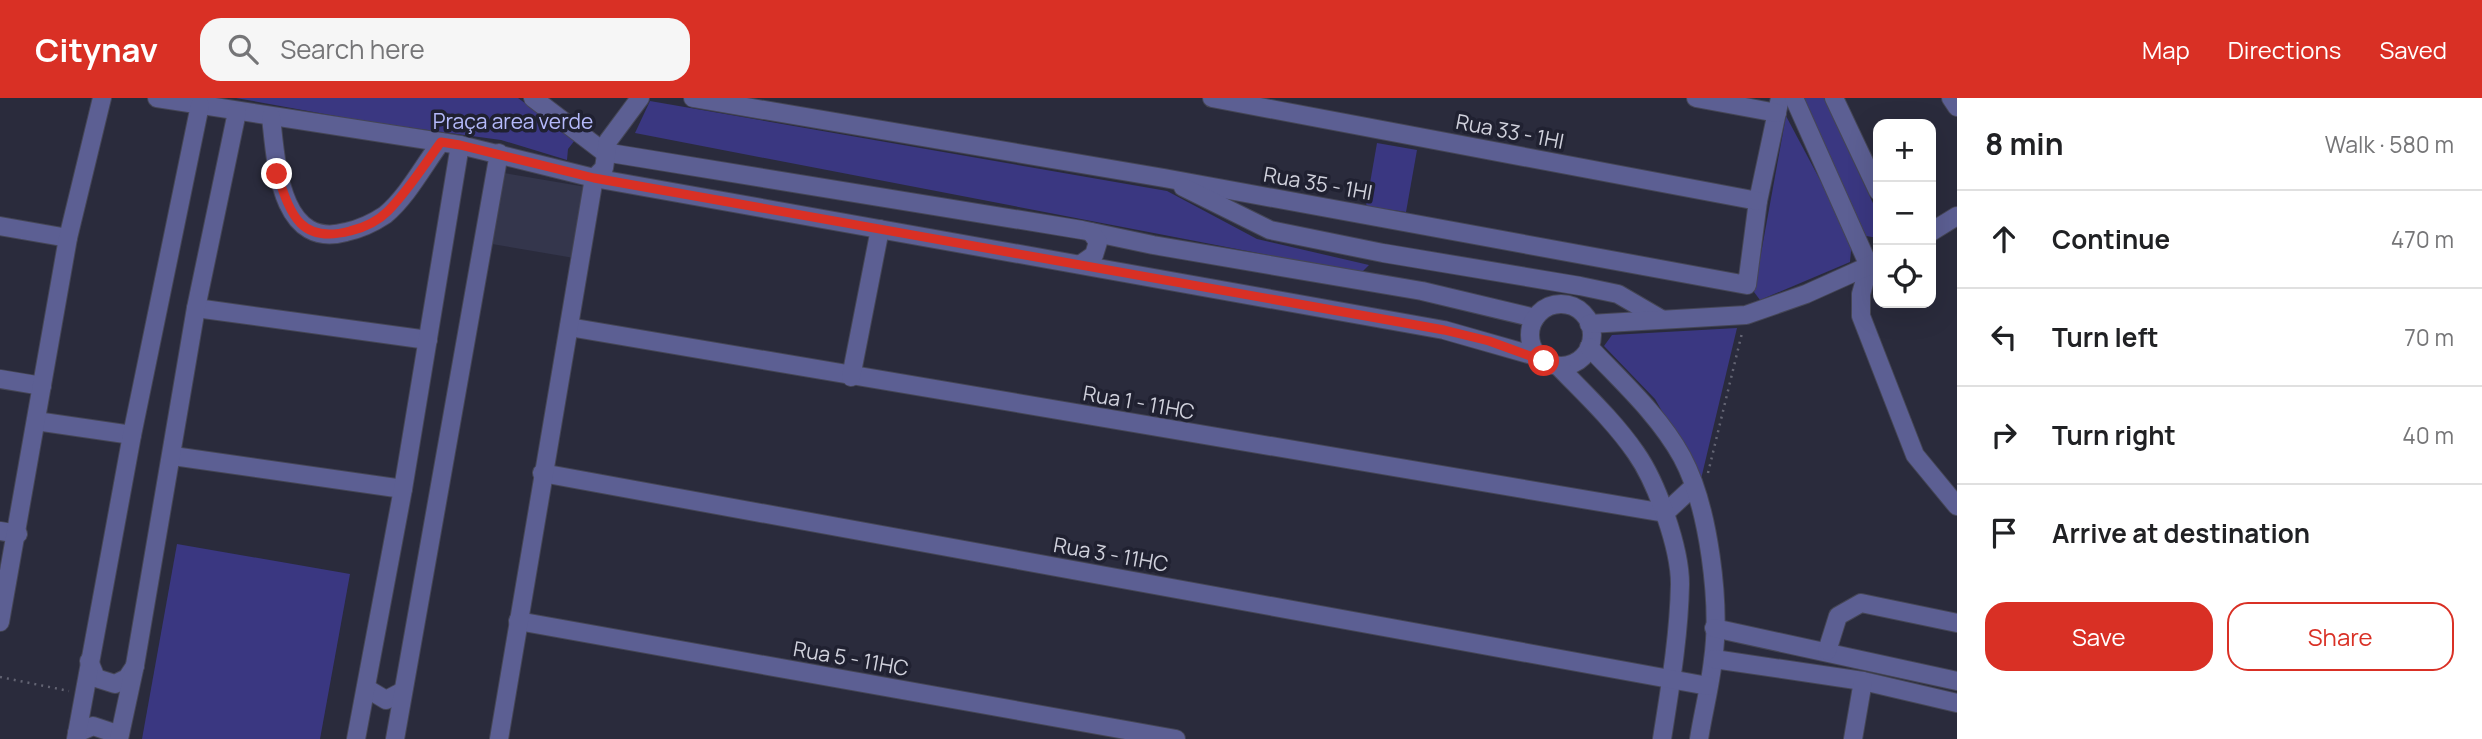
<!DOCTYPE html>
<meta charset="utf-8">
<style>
:root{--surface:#fff;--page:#f6f6f6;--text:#202124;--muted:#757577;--line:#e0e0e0;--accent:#d93025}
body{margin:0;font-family:Manrope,sans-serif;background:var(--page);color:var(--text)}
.controls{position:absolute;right:21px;top:21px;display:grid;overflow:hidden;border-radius:14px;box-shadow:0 7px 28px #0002}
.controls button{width:63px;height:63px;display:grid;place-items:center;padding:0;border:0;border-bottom:2px solid var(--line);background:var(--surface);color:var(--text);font:35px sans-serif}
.stop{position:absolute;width:21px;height:21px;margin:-16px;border:5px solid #d93025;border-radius:50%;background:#fff}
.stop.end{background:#d93025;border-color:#fff;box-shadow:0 2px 7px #0008}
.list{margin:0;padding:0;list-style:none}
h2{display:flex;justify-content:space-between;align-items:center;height:91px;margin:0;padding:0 28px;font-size:30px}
h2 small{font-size:23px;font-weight:400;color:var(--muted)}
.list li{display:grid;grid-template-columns:46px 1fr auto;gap:21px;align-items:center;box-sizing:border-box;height:98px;padding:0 28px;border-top:2px solid var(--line)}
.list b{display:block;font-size:26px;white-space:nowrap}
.list em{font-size:23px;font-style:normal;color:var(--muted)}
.actions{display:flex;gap:14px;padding:21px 28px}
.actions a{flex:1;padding:16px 0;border:2px solid var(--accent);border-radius:21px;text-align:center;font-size:24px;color:var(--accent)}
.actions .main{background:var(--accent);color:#fff}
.icon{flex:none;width:38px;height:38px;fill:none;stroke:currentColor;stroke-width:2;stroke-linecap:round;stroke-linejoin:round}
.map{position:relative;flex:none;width:1957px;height:641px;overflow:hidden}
header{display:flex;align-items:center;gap:42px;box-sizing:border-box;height:98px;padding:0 35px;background:var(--accent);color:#fff}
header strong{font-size:33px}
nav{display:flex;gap:38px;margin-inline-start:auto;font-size:24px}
.search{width:490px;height:63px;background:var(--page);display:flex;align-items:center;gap:18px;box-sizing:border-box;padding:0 24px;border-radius:21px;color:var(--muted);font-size:26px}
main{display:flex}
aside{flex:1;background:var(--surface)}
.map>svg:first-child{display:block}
.built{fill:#34364c}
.green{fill:#3a3781}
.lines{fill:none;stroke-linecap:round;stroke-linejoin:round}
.minor-casing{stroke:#454656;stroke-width:20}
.path{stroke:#636473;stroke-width:2.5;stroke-dasharray:2 5;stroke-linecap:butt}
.minor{stroke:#5c5f93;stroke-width:18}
.route{stroke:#d93025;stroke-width:9}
.labels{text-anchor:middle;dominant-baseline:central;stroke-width:7;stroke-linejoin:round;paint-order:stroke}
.park-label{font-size:21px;fill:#b5bafb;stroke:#202131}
.street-label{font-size:21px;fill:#d0d1dc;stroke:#202131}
</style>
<header>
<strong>Citynav</strong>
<div class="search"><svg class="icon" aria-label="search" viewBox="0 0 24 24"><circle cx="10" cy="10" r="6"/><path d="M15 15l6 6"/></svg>Search here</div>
<nav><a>Map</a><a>Directions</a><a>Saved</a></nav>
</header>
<main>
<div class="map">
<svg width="1957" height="641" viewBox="0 0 1957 641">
<rect width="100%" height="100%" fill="#2a2b3c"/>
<polygon class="built" points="504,75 586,89 574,160 492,146"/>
<g class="green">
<polygon points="236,0 518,0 575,42 568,51 567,62 501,42 369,24"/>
<polygon points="1801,0 1824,0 1878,116 1878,140 1866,138"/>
<polygon points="650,3 1167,93 1257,141 1369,167 1361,175 635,35"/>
<polygon points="1786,18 1852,142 1850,164 1760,202 1754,194"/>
<polygon points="1377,45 1417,52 1406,114 1366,108"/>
<polygon points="1737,230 1701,381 1655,301 1604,248 1612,237"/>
<polygon points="177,446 350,476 320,641 142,641"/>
</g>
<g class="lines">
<g class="minor-casing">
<g id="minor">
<polyline points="157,0 460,47 594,80 1444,232 1539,259"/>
<polyline points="533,0 604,54 1082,132 1153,147 1422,193 1535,220"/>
<polyline points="693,0 1164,80 1747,187 1758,103 1780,0"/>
<polyline points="1212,0 1758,103"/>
<polyline points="1696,0 1777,15"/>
<polyline points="1794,0 1869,168 1861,196 1861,218 1915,357 1957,408"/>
<polyline points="1834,0 1878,93"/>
<polyline points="1951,0 1957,9"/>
<path d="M271 19C276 64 280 152 346 134 360 131 373 125 385 117 407 99 424 67 441 44"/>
<polyline points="1183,89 1270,132 1383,155 1580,188 1618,196 1661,221"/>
<polyline points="0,128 68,140"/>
<polyline points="1931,134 1957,118"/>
<polyline points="1081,166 1094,157 1098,144 1091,134"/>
<circle cx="1561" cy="237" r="31"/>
<polyline points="196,210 428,242"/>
<polyline points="1589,226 1746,217 1806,196 1875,165"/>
<polyline points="569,229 1665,415 1693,389"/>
<path d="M1589 249C1621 283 1659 317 1682 359 1709 409 1721 506 1713 562 1710 589 1703 615 1699 641"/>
<path d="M1558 268C1585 296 1614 323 1636 355 1657 385 1680 450 1680 486 1679 538 1670 590 1662 641"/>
<polyline points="851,279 880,131"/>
<polyline points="0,281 42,288"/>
<polyline points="36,323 132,337"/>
<polyline points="173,358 403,391"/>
<polyline points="542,375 1708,588"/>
<polyline points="0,433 18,436"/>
<polyline points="518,523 1176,641"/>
<polyline points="0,524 68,140 102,0"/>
<polyline points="1714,530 1957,583"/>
<polyline points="1827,553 1838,518 1861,505 1957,525"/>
<polyline points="1714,561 1863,583 1957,605"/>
<polyline points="89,563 96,580 115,586 127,580 135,568"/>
<polyline points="366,590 386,602 403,593"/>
<polyline points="77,635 93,628 111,634 116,641"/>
<polyline points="76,641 132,337 200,7"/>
<polyline points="119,641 135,567 196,210 237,14"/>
<polyline points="356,641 403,391 460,47"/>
<polyline points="395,641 499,55"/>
<polyline points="499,641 594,80 604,70 608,43 640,0"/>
<polyline points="1853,641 1863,583"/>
</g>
</g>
<g class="path">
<polyline points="1708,375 1742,235"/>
<polyline points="0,579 69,593"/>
</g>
<use href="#minor" class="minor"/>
</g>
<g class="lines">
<path class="route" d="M277 76C291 117 300 146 350 133 363 130 378 123 388 113 408 93 424 67 441 44L460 47 594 80 1444 232 1489 243 1544 263"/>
</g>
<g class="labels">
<g class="park-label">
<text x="513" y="23">Praça area verde</text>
</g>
<g class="street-label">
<text transform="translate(1510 33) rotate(11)">Rua 33 - 1HI</text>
<text transform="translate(1318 85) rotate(10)">Rua 35 - 1HI</text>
<text transform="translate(1139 304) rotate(10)">Rua 1 - 11HC</text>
<text transform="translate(1111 456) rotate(10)">Rua 3 - 11HC</text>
<text transform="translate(851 560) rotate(10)">Rua 5 - 11HC</text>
</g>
</g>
</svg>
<div class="controls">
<button>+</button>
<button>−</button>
<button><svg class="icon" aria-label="locate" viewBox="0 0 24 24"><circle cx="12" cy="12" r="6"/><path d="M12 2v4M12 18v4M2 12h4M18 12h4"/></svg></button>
</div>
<div class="stop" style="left:1544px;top:263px"></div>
<div class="stop end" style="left:277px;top:76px"></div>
</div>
<aside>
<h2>8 min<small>Walk · 580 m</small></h2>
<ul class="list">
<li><svg class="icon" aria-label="ahead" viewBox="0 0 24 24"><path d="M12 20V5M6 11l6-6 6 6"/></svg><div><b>Continue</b></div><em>470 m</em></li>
<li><svg class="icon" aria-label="left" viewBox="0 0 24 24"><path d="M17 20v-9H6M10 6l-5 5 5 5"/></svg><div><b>Turn left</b></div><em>70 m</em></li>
<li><svg class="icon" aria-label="right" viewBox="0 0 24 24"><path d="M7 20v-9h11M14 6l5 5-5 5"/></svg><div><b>Turn right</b></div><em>40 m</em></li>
<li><svg class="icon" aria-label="arrive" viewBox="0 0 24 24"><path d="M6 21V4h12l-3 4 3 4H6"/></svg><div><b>Arrive at destination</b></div></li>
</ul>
<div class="actions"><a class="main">Save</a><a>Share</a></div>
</aside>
</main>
